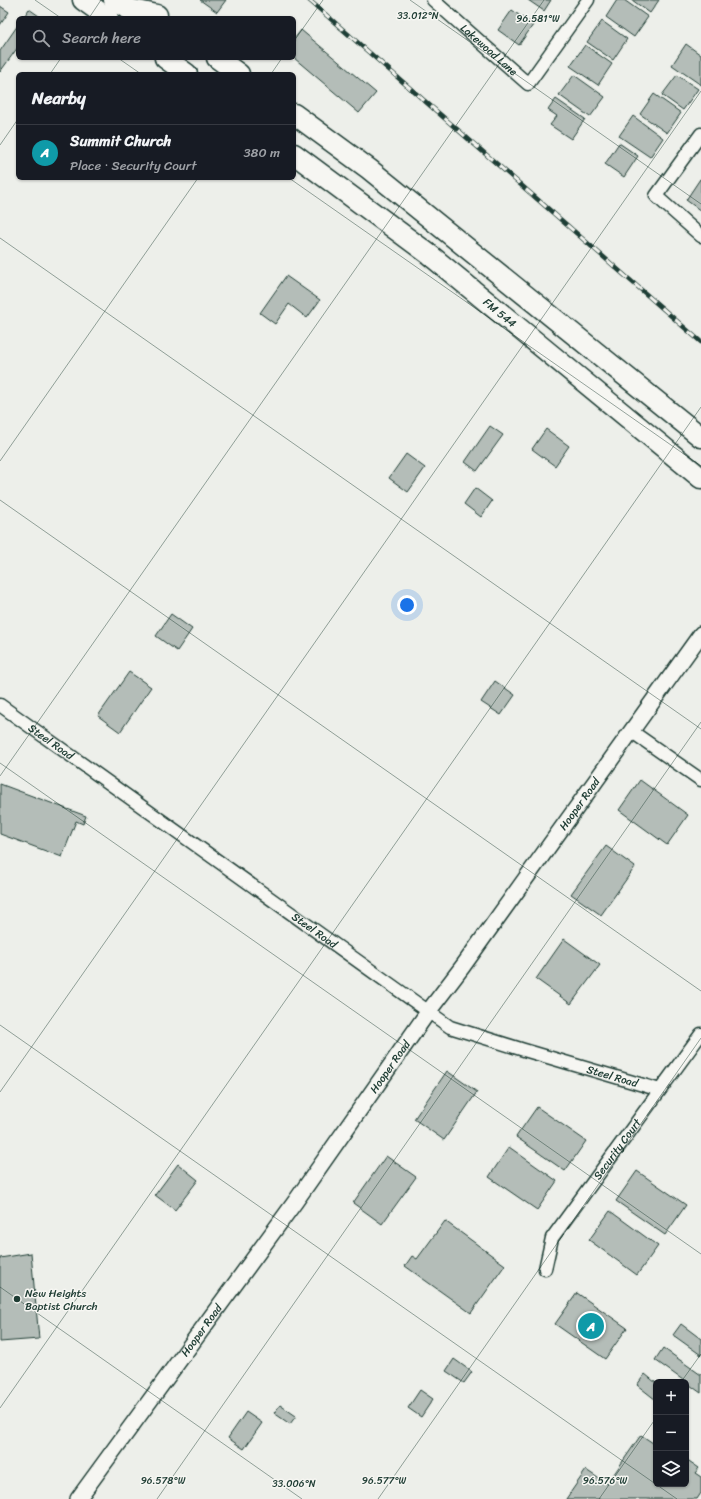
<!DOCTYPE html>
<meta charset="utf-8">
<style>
:root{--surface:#171b24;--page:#20242c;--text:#f1f3f6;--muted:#9ea1a6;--line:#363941;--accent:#92a19f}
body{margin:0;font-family:Sriracha,sans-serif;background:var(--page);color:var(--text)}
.controls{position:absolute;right:12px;bottom:12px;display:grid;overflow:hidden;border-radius:6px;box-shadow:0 1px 3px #0004}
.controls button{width:36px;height:36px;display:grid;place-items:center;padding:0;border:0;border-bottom:1px solid var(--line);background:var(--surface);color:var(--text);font:20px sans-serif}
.you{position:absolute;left:407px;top:605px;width:14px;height:14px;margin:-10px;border:3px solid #fff;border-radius:50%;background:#1a73e8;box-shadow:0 0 0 6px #1a73e833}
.badge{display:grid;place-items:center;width:26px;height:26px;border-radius:50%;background:var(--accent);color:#fff;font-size:13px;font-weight:700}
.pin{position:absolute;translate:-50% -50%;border:2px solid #fff;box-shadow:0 1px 4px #0006}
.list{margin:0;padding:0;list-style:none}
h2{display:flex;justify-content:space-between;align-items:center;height:52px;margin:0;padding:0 16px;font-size:17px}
h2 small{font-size:13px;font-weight:400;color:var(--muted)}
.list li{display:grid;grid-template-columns:26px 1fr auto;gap:12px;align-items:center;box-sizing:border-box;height:56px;padding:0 16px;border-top:1px solid var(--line)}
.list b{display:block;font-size:15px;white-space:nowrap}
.list p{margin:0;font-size:13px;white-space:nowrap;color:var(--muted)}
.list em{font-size:13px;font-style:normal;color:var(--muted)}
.icon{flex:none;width:22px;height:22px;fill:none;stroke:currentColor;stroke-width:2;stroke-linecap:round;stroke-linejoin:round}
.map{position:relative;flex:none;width:701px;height:1499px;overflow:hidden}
.search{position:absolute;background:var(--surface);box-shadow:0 1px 3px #0004;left:16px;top:16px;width:280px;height:44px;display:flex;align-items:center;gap:10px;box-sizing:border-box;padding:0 14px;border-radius:6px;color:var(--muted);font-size:15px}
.panel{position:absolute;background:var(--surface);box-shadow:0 1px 3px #0004;left:16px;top:72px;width:280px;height:108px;border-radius:6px}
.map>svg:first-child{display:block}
.building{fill:#b4bdb8;stroke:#1f3d34}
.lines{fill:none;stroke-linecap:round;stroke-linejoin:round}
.minor-casing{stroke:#1f3d34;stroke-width:15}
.tertiary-casing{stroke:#1f3d34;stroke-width:18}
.primary-casing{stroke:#1f3d34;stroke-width:23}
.minor{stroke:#f6f6f2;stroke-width:12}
.tertiary{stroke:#f6f6f2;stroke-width:15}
.primary{stroke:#f6f6f2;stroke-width:20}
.rail-casing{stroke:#1f3d34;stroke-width:4.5}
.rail{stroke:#f6f6f2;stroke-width:3;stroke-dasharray:9;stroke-linecap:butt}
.ticks{fill:none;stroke:#1f3d34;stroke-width:1;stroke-opacity:0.45}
.poi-dot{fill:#1f3d34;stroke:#f6f6f2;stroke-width:1.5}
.labels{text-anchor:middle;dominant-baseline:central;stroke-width:3;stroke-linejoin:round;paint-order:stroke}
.street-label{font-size:11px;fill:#1f3d34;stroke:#f6f6f2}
.poi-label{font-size:11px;fill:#1f3d34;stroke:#f6f6f2;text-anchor:start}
.ticks-label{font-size:10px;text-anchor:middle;fill:#1f3d34;stroke:#f6f6f2;stroke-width:3;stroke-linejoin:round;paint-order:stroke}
</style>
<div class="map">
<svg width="701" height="1499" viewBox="0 0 701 1499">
<rect width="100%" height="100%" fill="#edefea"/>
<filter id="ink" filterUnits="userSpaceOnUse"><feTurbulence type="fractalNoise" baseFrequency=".025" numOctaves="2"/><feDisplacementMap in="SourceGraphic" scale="8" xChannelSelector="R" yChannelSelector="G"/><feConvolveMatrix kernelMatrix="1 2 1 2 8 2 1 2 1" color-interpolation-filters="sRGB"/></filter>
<g filter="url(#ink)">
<g class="building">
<polygon points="200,0 226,0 217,12"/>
<polygon points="528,0 551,0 544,11"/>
<polygon points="617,0 624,0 648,17 634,37 606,17"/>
<polygon points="632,0 659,0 650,13"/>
<polygon points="0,6 9,12 0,25"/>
<polygon points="29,9 39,16 38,18 23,18"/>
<polygon points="512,10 533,25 519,45 498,30"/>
<polygon points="602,21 627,39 613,60 587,42"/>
<polygon points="18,25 18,47 0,72 0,51"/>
<polygon points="301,30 376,93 359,113 294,58 294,39"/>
<polygon points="686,44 701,55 701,85 672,65"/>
<polygon points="585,45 612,64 598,85 570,66"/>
<polygon points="574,75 605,97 590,117 559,95"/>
<polygon points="677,75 698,89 683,110 662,95"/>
<polygon points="654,94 681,113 667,133 640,114"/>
<polygon points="556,99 585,119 571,139 550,125 557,116 548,110"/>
<polygon points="633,116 663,138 650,157 619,136"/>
<polygon points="619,143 638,156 624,177 605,164"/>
<polygon points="700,179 701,179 701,211 686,200"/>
<polygon points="286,276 320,300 307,318 289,304 275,324 260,313"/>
<polygon points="490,426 503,435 477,471 465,462"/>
<polygon points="546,429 569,446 555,466 532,449"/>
<polygon points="406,454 425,468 408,492 389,478"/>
<polygon points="475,488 492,501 481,517 464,504"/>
<polygon points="171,614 192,629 177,651 156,636"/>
<polygon points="129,672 151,687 120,732 98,716"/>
<polygon points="495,681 515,695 501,715 481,702"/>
<polygon points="640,780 688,815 667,845 619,810"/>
<polygon points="0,784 86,816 83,824 76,821 62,857 0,834"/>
<polygon points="606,846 635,867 601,915 571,894"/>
<polygon points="564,939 600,965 571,1004 536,979"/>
<polygon points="447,1071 477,1092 444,1140 414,1119"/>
<polygon points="537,1107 586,1141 565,1171 516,1137"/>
<polygon points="509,1147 557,1181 537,1210 489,1177"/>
<polygon points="386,1156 416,1177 382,1224 353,1203"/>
<polygon points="178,1164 198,1180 175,1210 155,1195"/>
<polygon points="637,1171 686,1205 665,1235 616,1201"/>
<polygon points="610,1211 658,1246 637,1275 589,1240"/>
<polygon points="445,1221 505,1265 471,1313 405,1266 412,1256 417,1259"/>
<polygon points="31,1253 39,1339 0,1342 0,1258"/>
<polygon points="577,1293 627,1328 605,1359 555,1324"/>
<polygon points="681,1324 701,1339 701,1355 673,1335"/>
<polygon points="663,1348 701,1375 701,1393 655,1360"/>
<polygon points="454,1359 472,1372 464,1383 446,1371"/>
<polygon points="645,1374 656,1383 656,1400 637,1385"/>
<polygon points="420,1390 433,1399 421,1417 408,1408"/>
<polygon points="280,1405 296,1416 290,1424 274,1413"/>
<polygon points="246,1412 262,1423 244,1449 228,1438"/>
<polygon points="641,1435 656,1445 656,1484 686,1484 686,1459 699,1468 695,1473 701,1477 701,1493 697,1499 566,1499 586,1470 607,1484"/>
</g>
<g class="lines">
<g class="minor-casing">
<g id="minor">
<path id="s1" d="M433 0 528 84 588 0"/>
<polyline points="701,134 656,196 701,236"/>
<path id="s2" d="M0 705 450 1027 524 1050 660 1090"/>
<polyline points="631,731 701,780"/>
<path id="s3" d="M545 1269 552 1238 701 1034"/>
</g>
</g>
<g class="tertiary-casing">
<g id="tertiary">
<path id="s4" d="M78 1499 295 1202 428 1012 463 966 701 634"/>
</g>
</g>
<g class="primary-casing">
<g id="primary">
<polyline points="83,0 108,18"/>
<polyline points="114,0 128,9 157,15"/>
<polyline points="165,58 187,74"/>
<polyline points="217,58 239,74"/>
<polyline points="294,114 369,169 701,437"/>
<path id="s5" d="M294 154 430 255 701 478"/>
</g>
</g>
<use href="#minor" class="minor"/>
<use href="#tertiary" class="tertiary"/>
<use href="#primary" class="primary"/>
<g class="rail-casing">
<polyline id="rail" points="309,0 701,342"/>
</g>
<use href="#rail" class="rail"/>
</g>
</g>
<path class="ticks" d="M35 0 61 18M410 0 701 204M89 18 101 0M294 41 323 0M118 58 141 74M50 74 61 58M271 74 282 58M0 145 18 119M289 178 701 466M0 238 701 729M0 461 198 178M0 500 701 991M0 763 701 1254M0 776 544 0M0 1025 677 1499M0 1092 701 91M0 1287 302 1499M681 1382 701 1354M0 1408 701 407M157 1499 701 722M378 1499 701 1038M599 1499 656 1418"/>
<circle class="poi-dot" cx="17" cy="1299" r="4"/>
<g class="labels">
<g class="street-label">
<text stroke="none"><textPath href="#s1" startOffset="75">Lakewood Lane</textPath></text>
<text stroke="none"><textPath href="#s5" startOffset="260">FM 544</textPath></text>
<text stroke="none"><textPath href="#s2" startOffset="63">Steel Road</textPath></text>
<text stroke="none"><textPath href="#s4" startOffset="857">Hooper Road</textPath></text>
<text stroke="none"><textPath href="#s2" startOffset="387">Steel Road</textPath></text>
<text stroke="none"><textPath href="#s4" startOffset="533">Hooper Road</textPath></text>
<text stroke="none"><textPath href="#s2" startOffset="723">Steel Road</textPath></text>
<text stroke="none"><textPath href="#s3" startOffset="142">Security Court</textPath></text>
<text stroke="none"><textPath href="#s4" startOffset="209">Hooper Road</textPath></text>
</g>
<g class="poi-label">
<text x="25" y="1293">New Heights<tspan x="25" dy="13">Baptist Church</tspan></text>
</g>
</g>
<g class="ticks-label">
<text x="418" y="19">33.012°N</text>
<text x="538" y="22">96.581°W</text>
<text x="163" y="1484">96.578°W</text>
<text x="384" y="1484">96.577°W</text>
<text x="605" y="1484">96.576°W</text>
<text x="294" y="1487">33.006°N</text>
</g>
</svg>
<div class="controls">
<button>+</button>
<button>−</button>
<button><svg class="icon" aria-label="layers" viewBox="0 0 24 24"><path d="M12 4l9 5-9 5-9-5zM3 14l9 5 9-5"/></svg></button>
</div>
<div class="you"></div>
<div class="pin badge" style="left:591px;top:1326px;background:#0f9aa8">A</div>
<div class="search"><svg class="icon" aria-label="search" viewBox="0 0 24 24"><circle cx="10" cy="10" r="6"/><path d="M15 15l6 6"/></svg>Search here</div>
<section class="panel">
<h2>Nearby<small></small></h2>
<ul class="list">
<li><span class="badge" style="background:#0f9aa8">A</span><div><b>Summit Church</b><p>Place · Security Court</p></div><em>380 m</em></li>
</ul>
</section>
</div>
